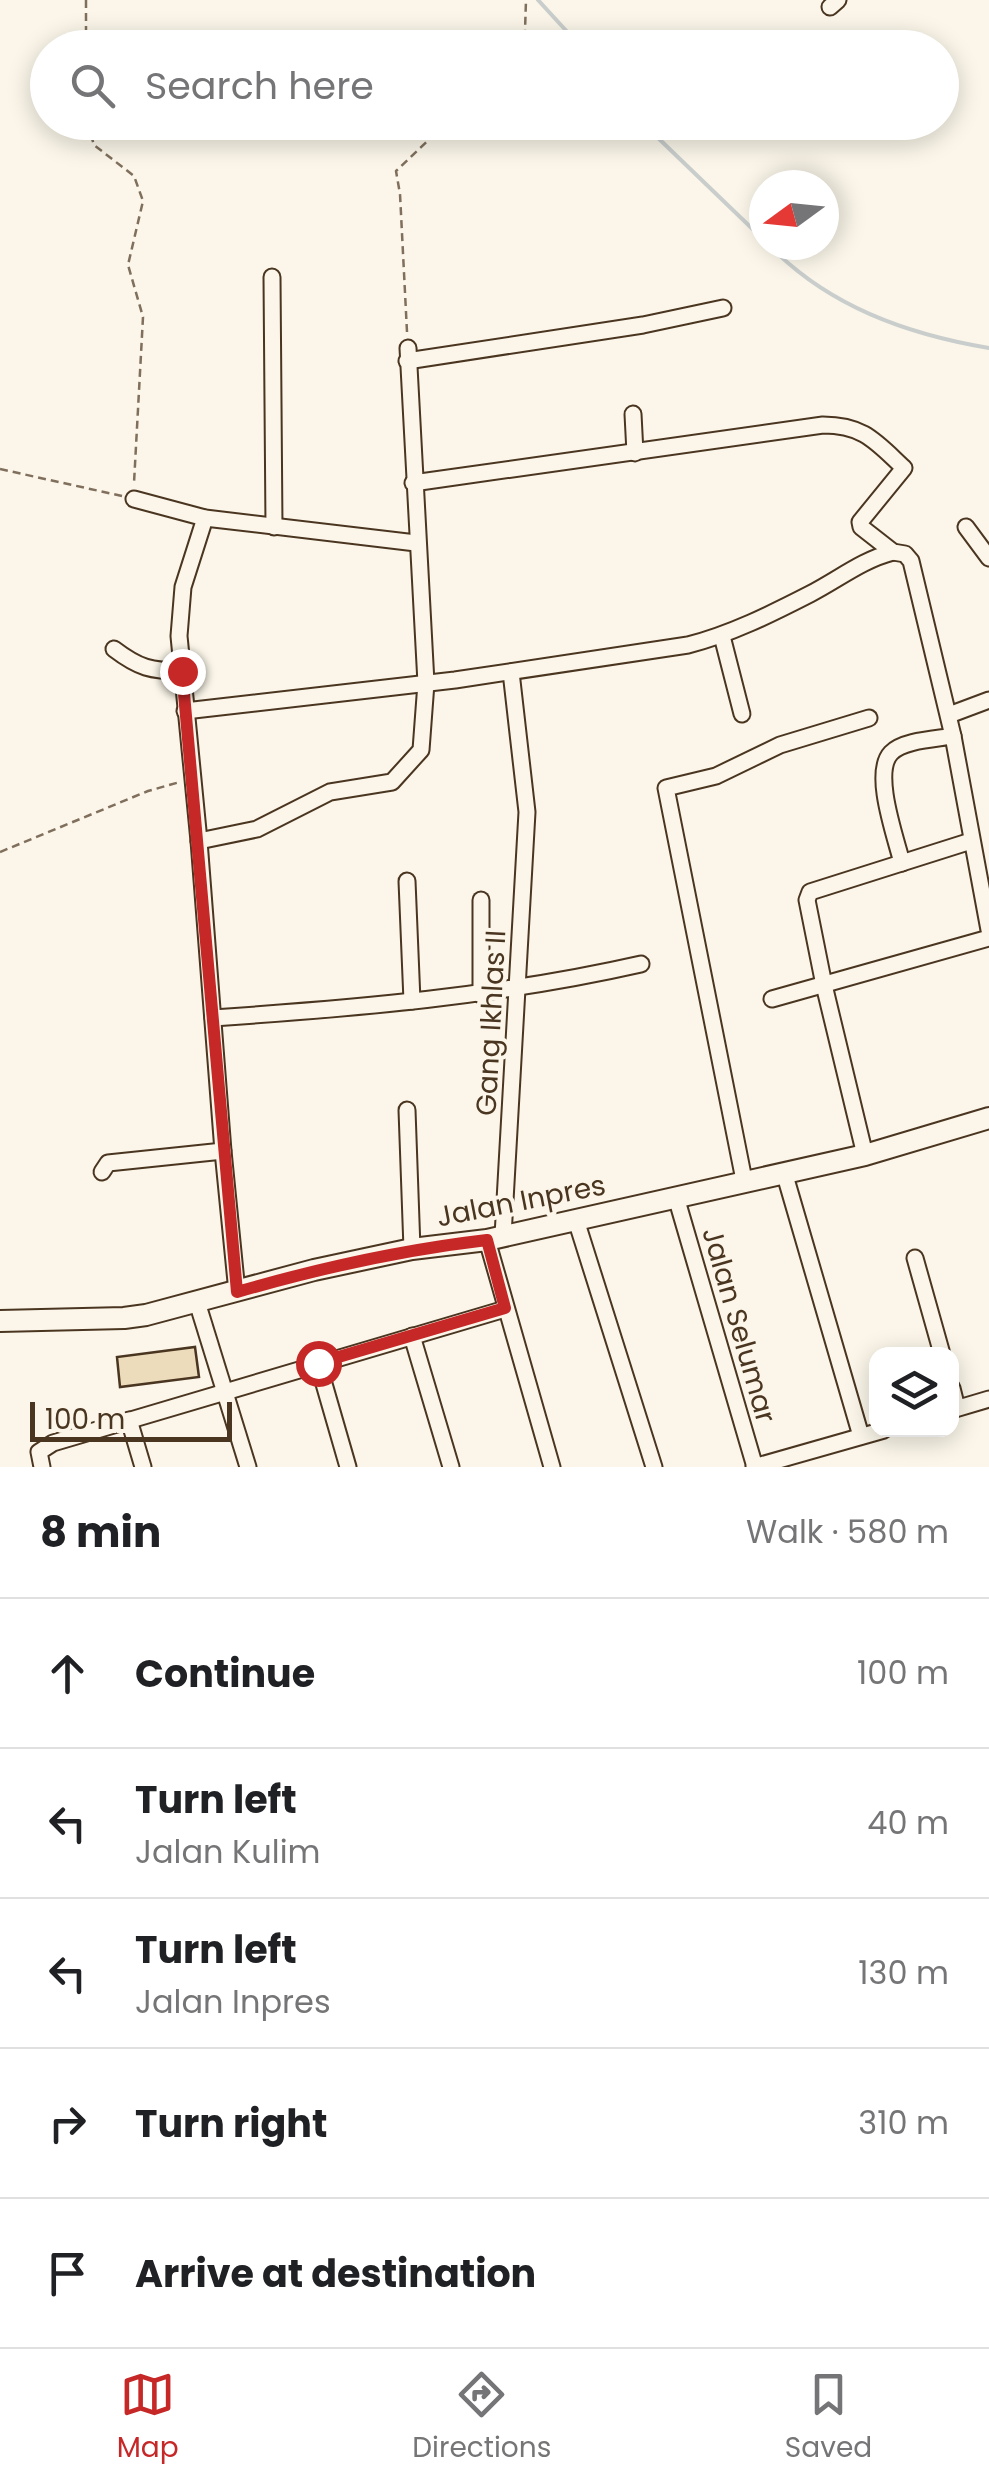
<!DOCTYPE html>
<meta charset="utf-8">
<style>
:root{--surface:#fff;--page:#f6f6f6;--text:#202124;--muted:#757577;--line:#e0e0e0;--accent:#c62828}
body{margin:0;font-family:Poppins,sans-serif;background:var(--page);color:var(--text)}
.controls{position:absolute;right:30px;bottom:30px;display:grid;overflow:hidden;border-radius:20px;box-shadow:0 5px 25px #0003}
.controls button{width:90px;height:90px;display:grid;place-items:center;padding:0;border:0;border-bottom:2px solid var(--line);background:var(--surface);color:var(--text);font:50px sans-serif}
.compass{position:absolute;left:749px;top:170px;width:90px;height:90px;border-radius:50%;background:var(--surface);box-shadow:0 5px 25px #0003;rotate:255deg}
.scale{position:absolute;left:30px;bottom:25px;width:202px;box-sizing:border-box;padding-left:10px;border:5px solid #4a3520;border-top:0;font-size:28px;line-height:35px;white-space:nowrap;color:#4a3520;-webkit-text-stroke:8px #fbf6e9;paint-order:stroke}
.stop{position:absolute;width:30px;height:30px;margin:-22px;border:8px solid #c62828;border-radius:50%;background:#fff}
.stop.end{background:#c62828;border-color:#fff;box-shadow:0 2px 10px #0008}
.list{margin:0;padding:0;list-style:none}
h2{display:flex;justify-content:space-between;align-items:center;height:130px;margin:0;padding:0 40px;font-size:42px}
h2 small{font-size:32px;font-weight:400;color:var(--muted)}
.list li{display:grid;grid-template-columns:65px 1fr auto;gap:30px;align-items:center;box-sizing:border-box;height:150px;padding:0 40px;border-top:2px solid var(--line)}
.list b{display:block;font-size:38px;white-space:nowrap}
.list p{margin:0;font-size:32px;white-space:nowrap;color:var(--muted)}
.list em{font-size:32px;font-style:normal;color:var(--muted)}
.icon{flex:none;width:55px;height:55px;fill:none;stroke:currentColor;stroke-width:2;stroke-linecap:round;stroke-linejoin:round}
.map{position:relative;flex:none;width:989px;height:1467px;overflow:hidden}
.search{position:absolute;background:var(--surface);box-shadow:0 5px 25px #0003;left:30px;right:30px;top:30px;height:110px;display:flex;align-items:center;gap:25px;box-sizing:border-box;padding:0 35px;border-radius:55px;color:var(--muted);font-size:38px}
.sheet{height:880px;background:var(--surface)}
nav{display:flex;justify-content:space-around;align-items:center;box-sizing:border-box;height:140px;border-top:2px solid var(--line);background:var(--surface);font-size:28px;color:var(--muted)}
nav a{display:grid;justify-items:center;gap:5px}
nav .on{color:var(--accent)}
.map>svg:first-child{display:block}
.lines{fill:none;stroke-linecap:round;stroke-linejoin:round}
.stream{stroke:#c9cecd;stroke-width:4}
.building{fill:#ecdcbc;stroke:#4a3520;stroke-width:2.5}
.minor-casing{stroke:#4a3520;stroke-width:19}
.major-casing{stroke:#4a3520;stroke-width:24}
.path{stroke:#7f6f5c;stroke-width:2.5;stroke-dasharray:8 5;stroke-linecap:butt}
.minor{stroke:#fbf6e9;stroke-width:15}
.major{stroke:#fbf6e9;stroke-width:20}
.route{stroke:#c62828;stroke-width:12}
.labels{text-anchor:middle;dominant-baseline:central;stroke-width:8;stroke-linejoin:round;paint-order:stroke}
.street-label{font-size:28px;fill:#4a3520;stroke:#fbf6e9}
</style>
<div class="map">
<svg width="989" height="1467" viewBox="0 0 989 1467">
<rect width="100%" height="100%" fill="#fbf6e9"/>
<g class="lines">
<g class="stream">
<polyline points="538,0 582,48"/>
<polyline points="648,122 656,136 764,240"/>
<path d="M769 245C828 306 906 334 989 348"/>
</g>
</g>
<polygon class="building" points="195,1347 199,1377 120,1387 117,1357"/>
<g class="lines">
<g class="minor-casing">
<g id="minor">
<polyline points="830,7 838,0"/>
<polyline points="272,277 274,527"/>
<polyline points="407,361 643,325 723,308"/>
<polyline points="633,414 635,453"/>
<path d="M413 483 823 425C864 425 876 442 904 468L860 522 861 527 893 552 905 554 911 561 953 736 989 930"/>
<polyline points="134,499 205,518 416,543"/>
<polyline points="205,518 183,587 179,636 199,841 223,1151 237,1292"/>
<polyline points="966,527 989,558"/>
<polyline points="722,636 742,714"/>
<path d="M114 649C139 668 151 671 182 671"/>
<path d="M185 711 455 680 688 645C731 634 771 614 810 594 839 579 862 560 893 552"/>
<polyline points="949,715 989,700"/>
<polyline points="199,841 257,829 330,792 392,782 421,750 426,683 408,348"/>
<path d="M902 863C896 838 872 773 891 753 903 740 937 739 953 736"/>
<polyline points="407,881 412,1001"/>
<polyline points="481,900 481,995"/>
<polyline points="772,999 989,938"/>
<path d="M213 1018C358 1008 500 996 641 964"/>
<polyline points="407,1110 412,1249"/>
<polyline points="865,1155 824,985 807,900 810,892 971,841"/>
<polyline points="102,1172 108,1163 223,1151"/>
<polyline points="784,1172 861,1436"/>
<polyline points="744,1180 666,788 716,776 780,745 869,718"/>
<polyline points="676,1197 755,1467"/>
<polyline points="576,1220 654,1467"/>
<polyline points="503,1236 527,812 511,672"/>
<polyline points="487,1240 552,1467"/>
<polyline points="915,1258 942,1354"/>
<polyline points="197,1302 248,1467"/>
<polyline points="412,1336 451,1467"/>
<polyline points="318,1363 348,1467"/>
<polyline points="952,1388 957,1408"/>
<polyline points="952,1410 989,1399"/>
<polyline points="129,1420 143,1467"/>
<polyline points="42,1467 39,1452 53,1443 505,1309"/>
<polyline points="754,1467 884,1430"/>
</g>
</g>
<g class="major-casing">
<polyline id="major" points="0,1321 124,1318 146,1315 314,1270 412,1249 487,1240 865,1155 989,1118"/>
</g>
<g class="path">
<polyline points="86,0 86,48"/>
<polyline points="515,48 525,31 526,0"/>
<polyline points="87,122 94,145 134,176 143,201 128,265 143,317 134,483"/>
<polyline points="407,332 400,194 396,171 437,132 456,138 466,122"/>
<polyline points="0,469 122,496"/>
<polyline points="0,852 148,791 180,782"/>
</g>
<use href="#minor" class="minor"/>
<use href="#major" class="major"/>
</g>
<g class="lines">
<path class="route" d="M182 671 237 1292C320 1268 401 1250 487 1240L505 1308 318 1363"/>
</g>
<g class="labels">
<g class="street-label">
<text transform="translate(491 1023) rotate(-87)">Gang Ikhlas II</text>
<text transform="translate(521 1201) rotate(-11)">Jalan Inpres</text>
<text transform="translate(739 1325) rotate(74)">Jalan Selumar</text>
</g>
</g>
</svg>
<div class="controls">
<button><svg class="icon" aria-label="layers" viewBox="0 0 24 24"><path d="M12 4l9 5-9 5-9-5zM3 14l9 5 9-5"/></svg></button>
</div>
<svg class="compass" viewBox="-18 -18 36 36"><path d="M0-13l5 13h-10z" fill="#e53935"/><path d="M0 13l5-13h-10z" fill="#757577"/></svg>
<div class="scale">100 m</div>
<div class="stop" style="left:318px;top:1363px"></div>
<div class="stop end" style="left:182px;top:671px"></div>
<div class="search"><svg class="icon" aria-label="search" viewBox="0 0 24 24"><circle cx="10" cy="10" r="6"/><path d="M15 15l6 6"/></svg>Search here</div>
</div>
<section class="sheet">
<h2>8 min<small>Walk · 580 m</small></h2>
<ul class="list">
<li><svg class="icon" aria-label="ahead" viewBox="0 0 24 24"><path d="M12 20V5M6 11l6-6 6 6"/></svg><div><b>Continue</b></div><em>100 m</em></li>
<li><svg class="icon" aria-label="left" viewBox="0 0 24 24"><path d="M17 20v-9H6M10 6l-5 5 5 5"/></svg><div><b>Turn left</b><p>Jalan Kulim</p></div><em>40 m</em></li>
<li><svg class="icon" aria-label="left" viewBox="0 0 24 24"><path d="M17 20v-9H6M10 6l-5 5 5 5"/></svg><div><b>Turn left</b><p>Jalan Inpres</p></div><em>130 m</em></li>
<li><svg class="icon" aria-label="right" viewBox="0 0 24 24"><path d="M7 20v-9h11M14 6l5 5-5 5"/></svg><div><b>Turn right</b></div><em>310 m</em></li>
<li><svg class="icon" aria-label="arrive" viewBox="0 0 24 24"><path d="M6 21V4h12l-3 4 3 4H6"/></svg><div><b>Arrive at destination</b></div></li>
</ul>
</section>
<nav>
<a class="on"><svg class="icon" aria-label="map" viewBox="0 0 24 24"><path d="M3 6l6-2 6 2 6-2v14l-6 2-6-2-6 2zM9 4v14M15 6v14"/></svg>Map</a>
<a><svg class="icon" aria-label="directions" viewBox="0 0 24 24"><path d="M12 3l9 9-9 9-9-9zM9 14v-3h6M13 9l2 2-2 2"/></svg>Directions</a>
<a><svg class="icon" aria-label="saved" viewBox="0 0 24 24"><path d="M7 4h10v16l-5-4-5 4z"/></svg>Saved</a>
</nav>
